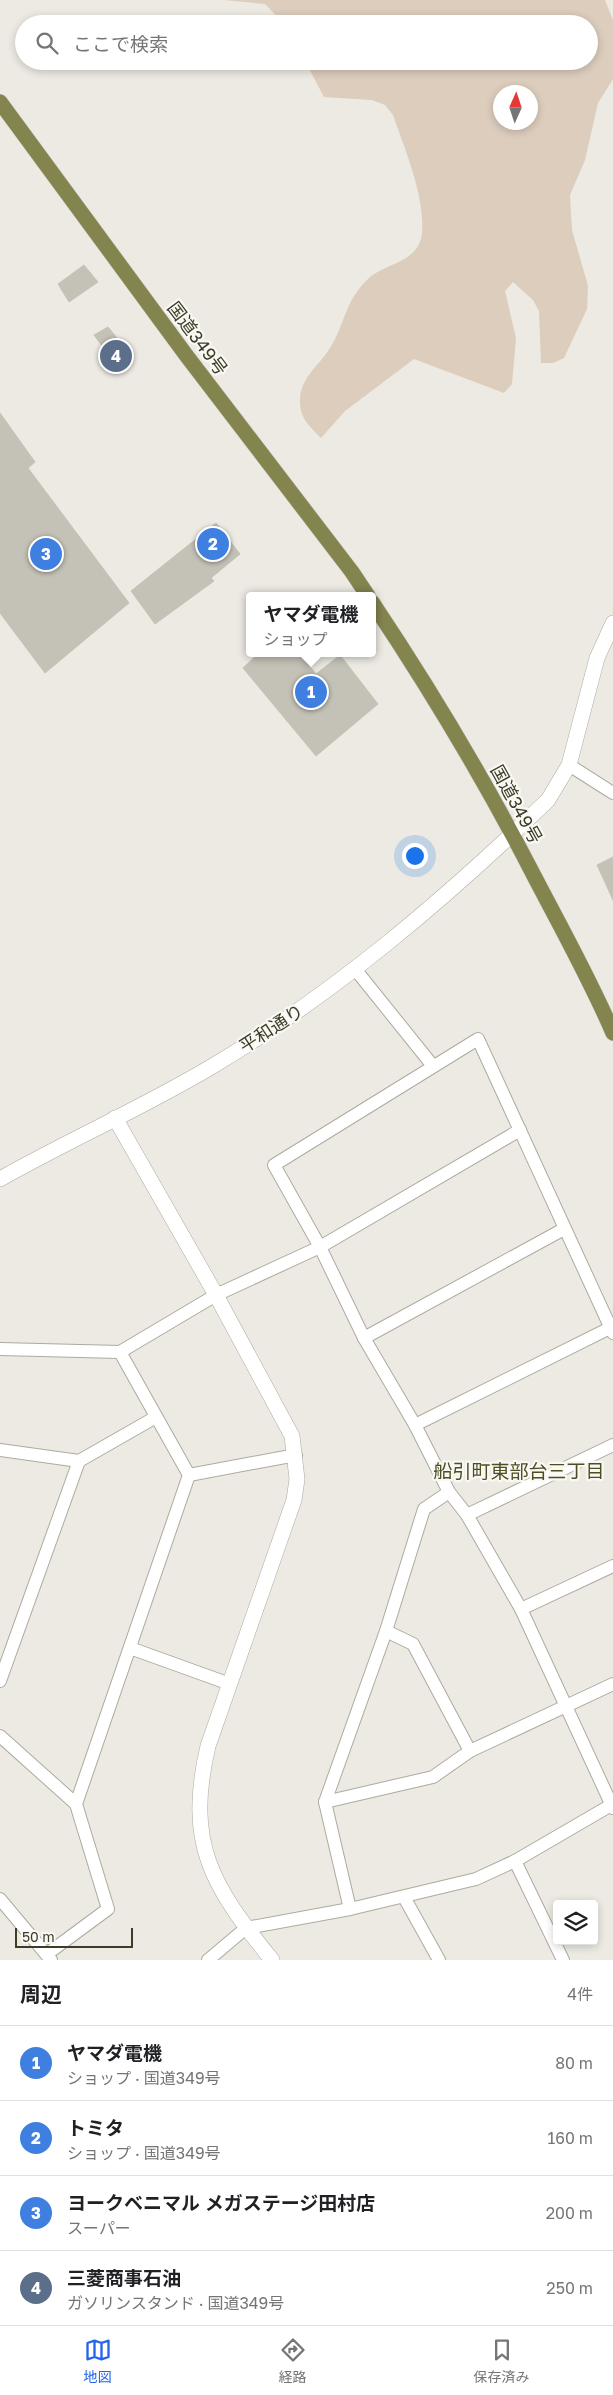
<!DOCTYPE html>
<html lang="ja">
<meta charset="utf-8">
<style>
:root{--surface:#fff;--page:#f6f6f6;--text:#202124;--muted:#757577;--line:#e0e0e0;--accent:#2563eb}
body{margin:0;font-family:"Golos Text","Noto Sans JP",sans-serif;background:var(--page);color:var(--text)}
.controls{position:absolute;right:15px;bottom:15px;display:grid;overflow:hidden;border-radius:5px;box-shadow:0 2px 8px #0003}
.controls button{width:45px;height:45px;display:grid;place-items:center;padding:0;border:0;border-bottom:1px solid var(--line);background:var(--surface);color:var(--text);font:25px sans-serif}
.compass{position:absolute;left:493px;top:85px;width:45px;height:45px;border-radius:50%;background:var(--surface);box-shadow:0 2px 8px #0003;rotate:3deg}
.scale{position:absolute;left:15px;bottom:12px;width:118px;box-sizing:border-box;padding-left:5px;border:2px solid #3d3c24;border-top:0;font-size:14px;line-height:18px;white-space:nowrap;color:#3d3c24;-webkit-text-stroke:4px #f9f8f4;paint-order:stroke}
.you{position:absolute;left:414px;top:855px;width:18px;height:18px;margin:-12px;border:4px solid #fff;border-radius:50%;background:#1a73e8;box-shadow:0 0 0 8px #1a73e833}
.badge{display:grid;place-items:center;width:32px;height:32px;border-radius:50%;background:var(--accent);color:#fff;font-size:16px;font-weight:700}
.pin{position:absolute;translate:-50% -50%;border:2px solid #fff;box-shadow:0 1px 5px #0006}
.popup{position:absolute;left:246px;top:592px;width:130px;height:65px;box-sizing:border-box;display:grid;place-content:center;border-radius:5px;background:var(--surface);filter:drop-shadow(0 1px 4px #0005);font-size:16px;white-space:nowrap;color:var(--muted)}
.popup b{font-size:19px;color:var(--text)}
.popup::after{content:'';position:absolute;left:50%;top:100%;margin-left:-10px;border:10px solid transparent;border-top-color:var(--surface)}
.list{margin:0;padding:0;list-style:none}
h2{display:flex;justify-content:space-between;align-items:center;height:65px;margin:0;padding:0 20px;font-size:21px}
h2 small{font-size:16px;font-weight:400;color:var(--muted)}
.list li{display:grid;grid-template-columns:32px 1fr auto;gap:15px;align-items:center;box-sizing:border-box;height:75px;padding:0 20px;border-top:1px solid var(--line)}
.list b{display:block;font-size:19px;white-space:nowrap}
.list p{margin:0;font-size:16px;white-space:nowrap;color:var(--muted)}
.list em{font-size:16px;font-style:normal;color:var(--muted)}
.icon{flex:none;width:28px;height:28px;fill:none;stroke:currentColor;stroke-width:2;stroke-linecap:round;stroke-linejoin:round}
.map{position:relative;flex:none;width:613px;height:1960px;overflow:hidden}
.search{position:absolute;background:var(--surface);box-shadow:0 2px 8px #0003;left:15px;right:15px;top:15px;height:55px;display:flex;align-items:center;gap:12px;box-sizing:border-box;padding:0 18px;border-radius:28px;color:var(--muted);font-size:19px}
.sheet{height:365px;background:var(--surface)}
nav{display:flex;justify-content:space-around;align-items:center;box-sizing:border-box;height:70px;border-top:1px solid var(--line);background:var(--surface);font-size:14px;color:var(--muted)}
nav a{display:grid;justify-items:center;gap:2px}
nav .on{color:var(--accent)}
.map>svg:first-child{display:block}
.green{fill:#dccdbd;fill-rule:evenodd}
.building{fill:#c4c1b6;stroke:#c6c3b6}
.lines{fill:none;stroke-linecap:round;stroke-linejoin:round}
.minor-casing{stroke:#adab9e;stroke-width:14}
.tertiary-casing{stroke:#adab9e;stroke-width:16}
.trunk-casing{stroke:#c9c8c2;stroke-width:16}
.minor{stroke:#fff;stroke-width:12}
.tertiary{stroke:#fff;stroke-width:15}
.trunk{stroke:#83844e;stroke-width:15}
.labels{text-anchor:middle;dominant-baseline:central;stroke-width:4.5;stroke-linejoin:round;paint-order:stroke}
.street-label{font-size:18px;fill:#3d3c24;stroke:#f9f8f4}
.neighbourhood-label{font-size:19px;fill:#4e4e20;stroke:#f9f8f4}
</style>
<div class="map">
<svg width="613" height="1960" viewBox="0 0 613 1960">
<rect width="100%" height="100%" fill="#eceae3"/>
<path class="green" d="M224 0H605L613 20V79L598 103 585 160 570 195 572 230 588 286 587 309 564 358 553 363H541L539 311 533 300 513 282 505 291 516 338 512 384 504 393 414 359 345 411 321 438C309 426 299 417 300 399 301 378 318 366 328 351 346 325 343 302 369 278 385 263 419 263 422 233 425 196 405 150 393 115L385 105 372 100 324 97 305 61H589V24H284L265 4ZM500 92H530V122H500Z"/>
<g class="building">
<polygon points="84,265 98,282 69,302 58,284"/>
<polygon points="108,327 131,355 116,365 94,335"/>
<polygon points="0,413 35,462 28,468 129,603 45,673 0,613"/>
<polygon points="216,523 240,554 211,578 214,581 155,624 131,591"/>
<polygon points="259,653 299,653 316,674 340,655 378,704 316,756 243,668"/>
<polygon points="613,857 613,900 597,865"/>
</g>
<g class="lines">
<g class="minor-casing">
<g id="minor">
<polyline points="569,765 613,793"/>
<polyline points="355,969 433,1066"/>
<polyline points="613,1333 478,1039 274,1165 320,1247 364,1338 415,1425 449,1492 467,1515 521,1609 613,1808"/>
<polyline points="364,1338 564,1229"/>
<polyline points="0,1349 120,1352 216,1295 320,1247 520,1130"/>
<polyline points="415,1425 610,1328"/>
<polyline points="0,1450 79,1461 156,1417"/>
<polyline points="189,1475 296,1455"/>
<polyline points="467,1515 613,1445"/>
<polyline points="521,1609 613,1566"/>
<polyline points="386,1631 413,1644 470,1751"/>
<polyline points="130,1648 230,1684"/>
<polyline points="0,1681 79,1461"/>
<polyline points="0,1736 76,1804 108,1909 47,1954"/>
<polyline points="325,1802 433,1777 470,1751 613,1684"/>
<polyline points="76,1804 189,1475 120,1352"/>
<polyline points="515,1861 563,1960"/>
<polyline points="404,1897 439,1960"/>
<polyline points="0,1899 51,1960"/>
<polyline points="350,1909 325,1802 386,1631 424,1509 449,1492"/>
<polyline points="208,1960 246,1928 350,1909 476,1879 515,1861 613,1804"/>
</g>
</g>
<g class="tertiary-casing">
<g id="tertiary">
<path d="M115 1118 216 1295 292 1436 297 1479 294 1500 208 1746C185 1844 212 1886 272 1960"/>
<path d="M0 1179C69 1140 142 1108 211 1067 334 994 444 900 548 800L569 765 597 658 613 623"/>
</g>
</g>
<g class="trunk-casing">
<g id="trunk">
<polyline points="0,102 186,355 352,572 368,596"/>
<path d="M372 602C430 689 483 777 531 870 559 924 589 977 613 1033"/>
</g>
</g>
<use href="#minor" class="minor"/>
<use href="#tertiary" class="tertiary"/>
<use href="#trunk" class="trunk"/>
</g>
<g class="labels">
<g class="street-label">
<text transform="translate(198 338) rotate(53)">国道349号</text>
<text transform="translate(517 804) rotate(61)">国道349号</text>
<text transform="translate(271 1028) rotate(-33)">平和通り</text>
</g>
<g class="neighbourhood-label">
<text x="519" y="1470">船引町東部台三丁目</text>
</g>
</g>
</svg>
<div class="controls">
<button><svg class="icon" aria-label="layers" viewBox="0 0 24 24"><path d="M12 4l9 5-9 5-9-5zM3 14l9 5 9-5"/></svg></button>
</div>
<svg class="compass" viewBox="-18 -18 36 36"><path d="M0-13l5 13h-10z" fill="#e53935"/><path d="M0 13l5-13h-10z" fill="#757577"/></svg>
<div class="scale">50 m</div>
<div class="you"></div>
<div class="pin badge" style="left:311px;top:692px;background:#3f7fe0">1</div>
<div class="popup"><b>ヤマダ電機</b>ショップ</div>
<div class="pin badge" style="left:213px;top:544px;background:#3f7fe0">2</div>
<div class="pin badge" style="left:46px;top:554px;background:#3f7fe0">3</div>
<div class="pin badge" style="left:116px;top:356px;background:#5c6f8a">4</div>
<div class="search"><svg class="icon" aria-label="search" viewBox="0 0 24 24"><circle cx="10" cy="10" r="6"/><path d="M15 15l6 6"/></svg>ここで検索</div>
</div>
<section class="sheet">
<h2>周辺<small>4件</small></h2>
<ul class="list">
<li><span class="badge" style="background:#3f7fe0">1</span><div><b>ヤマダ電機</b><p>ショップ · 国道349号</p></div><em>80 m</em></li>
<li><span class="badge" style="background:#3f7fe0">2</span><div><b>トミタ</b><p>ショップ · 国道349号</p></div><em>160 m</em></li>
<li><span class="badge" style="background:#3f7fe0">3</span><div><b>ヨークベニマル メガステージ田村店</b><p>スーパー</p></div><em>200 m</em></li>
<li><span class="badge" style="background:#5c6f8a">4</span><div><b>三菱商事石油</b><p>ガソリンスタンド · 国道349号</p></div><em>250 m</em></li>
</ul>
</section>
<nav>
<a class="on"><svg class="icon" aria-label="map" viewBox="0 0 24 24"><path d="M3 6l6-2 6 2 6-2v14l-6 2-6-2-6 2zM9 4v14M15 6v14"/></svg>地図</a>
<a><svg class="icon" aria-label="directions" viewBox="0 0 24 24"><path d="M12 3l9 9-9 9-9-9zM9 14v-3h6M13 9l2 2-2 2"/></svg>経路</a>
<a><svg class="icon" aria-label="saved" viewBox="0 0 24 24"><path d="M7 4h10v16l-5-4-5 4z"/></svg>保存済み</a>
</nav>
